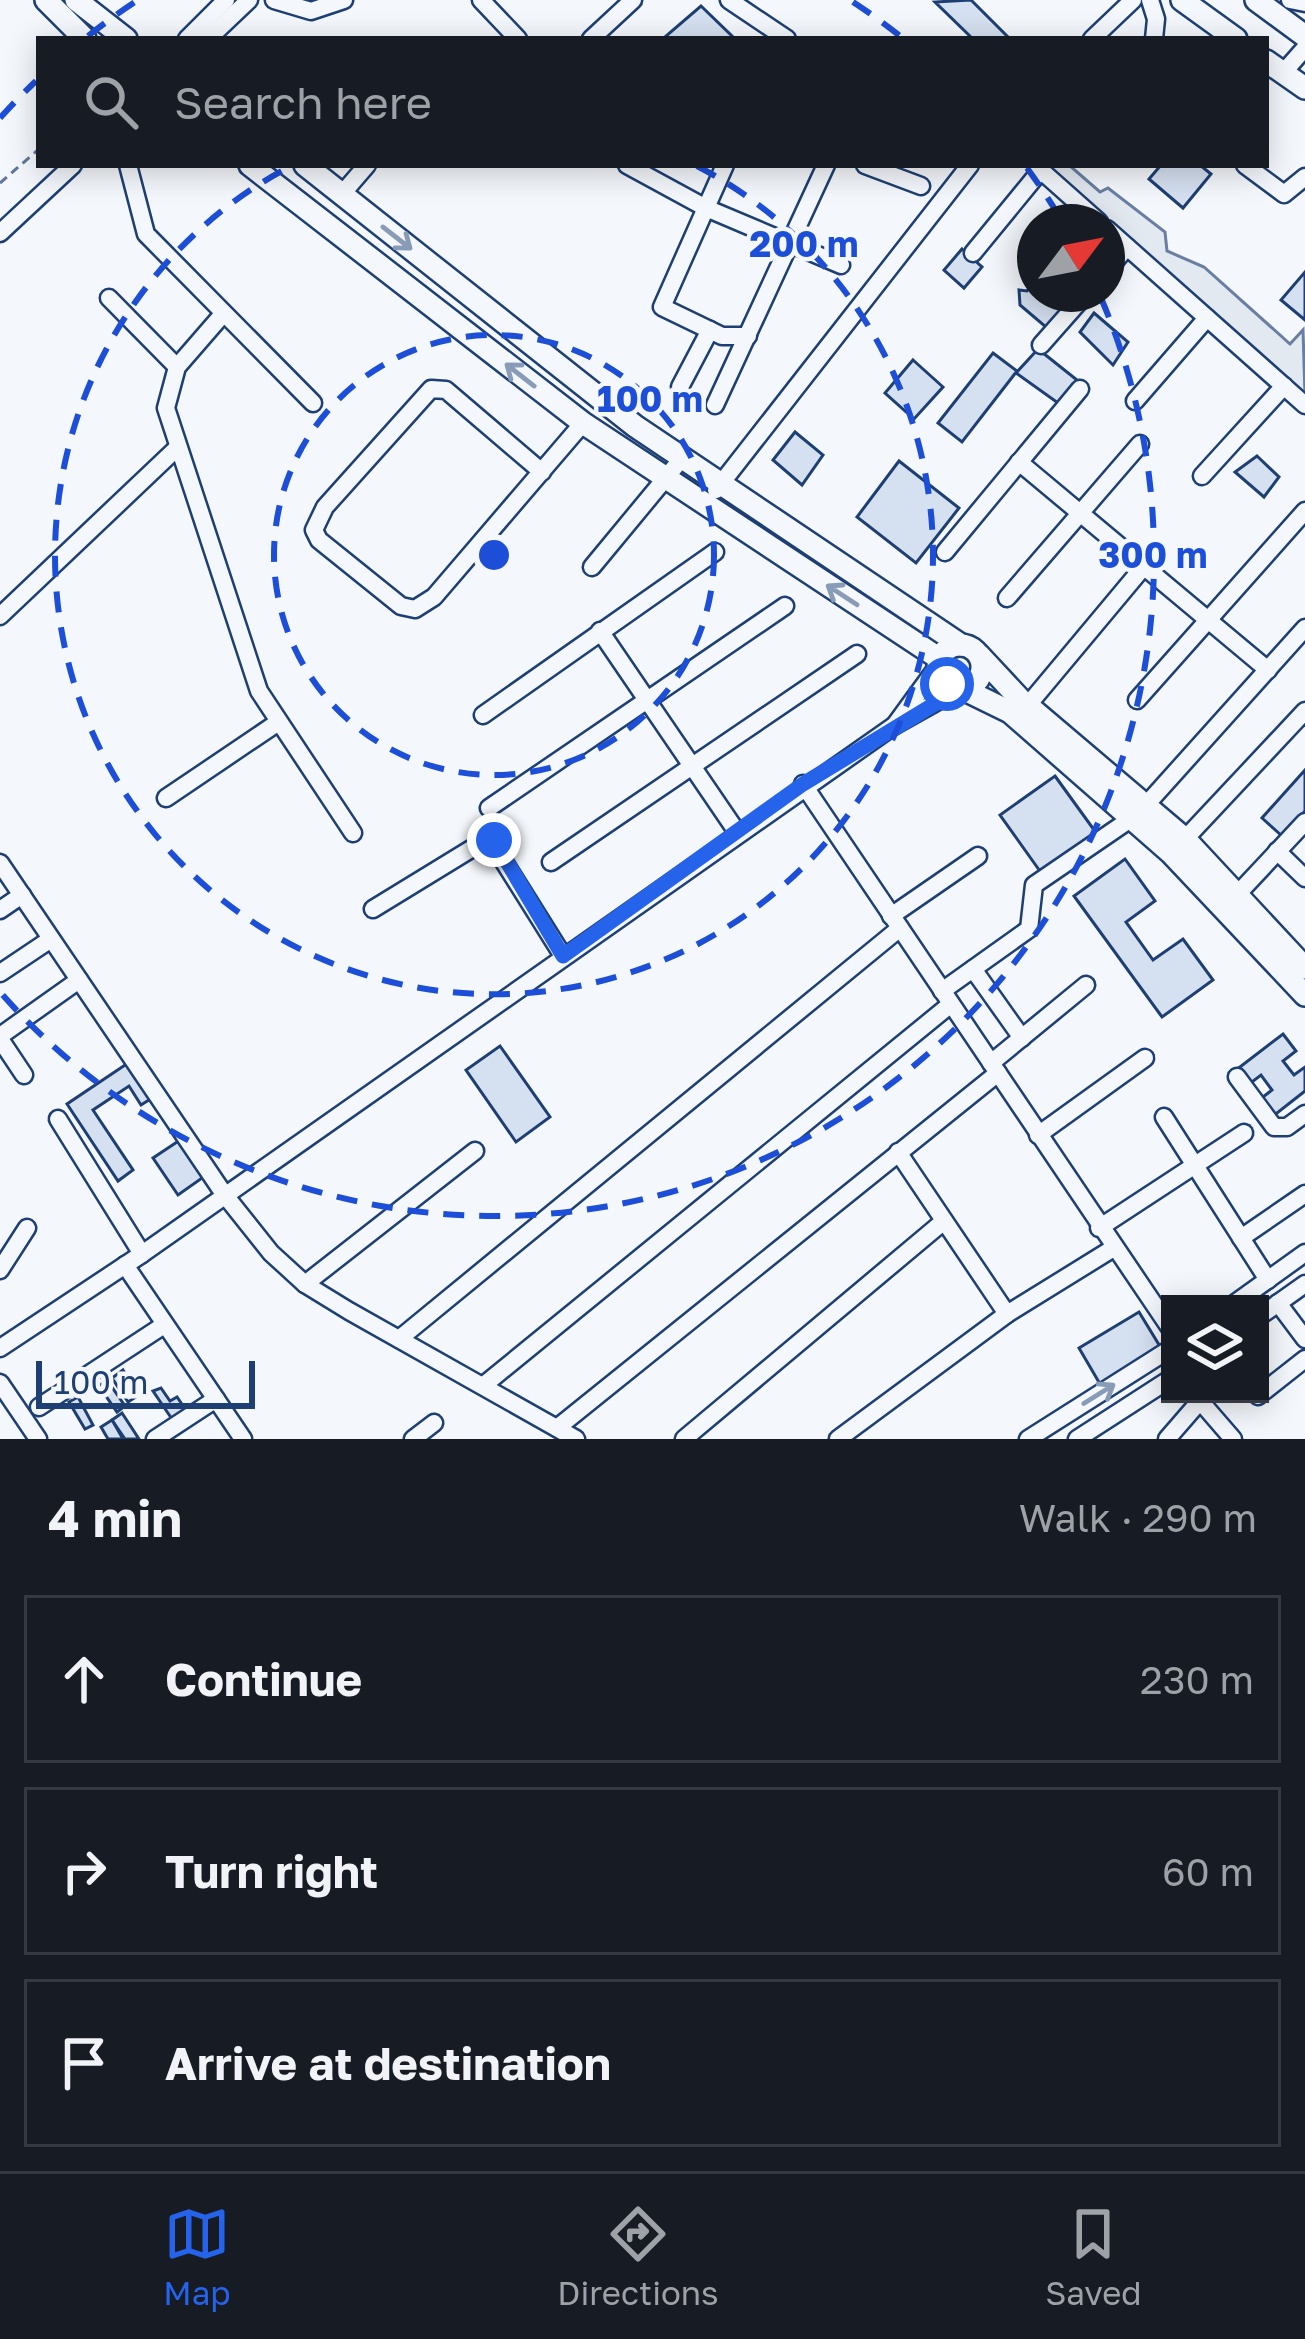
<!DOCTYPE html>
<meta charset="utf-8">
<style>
:root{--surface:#171b24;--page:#20242c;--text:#f1f3f6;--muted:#9ea1a6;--line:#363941;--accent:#2563eb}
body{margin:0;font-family:"Golos Text",sans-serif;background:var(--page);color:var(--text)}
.controls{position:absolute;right:36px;bottom:36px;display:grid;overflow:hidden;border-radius:0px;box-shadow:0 6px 30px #0003}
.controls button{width:108px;height:108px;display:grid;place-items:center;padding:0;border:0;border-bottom:3px solid var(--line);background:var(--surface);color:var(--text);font:60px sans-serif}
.compass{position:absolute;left:1017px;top:204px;width:108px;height:108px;border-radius:50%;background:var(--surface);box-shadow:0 6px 30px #0003;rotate:58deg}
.scale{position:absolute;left:36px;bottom:30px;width:219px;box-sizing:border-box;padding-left:12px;border:6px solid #1d3f73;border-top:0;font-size:33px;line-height:42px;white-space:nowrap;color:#1d3f73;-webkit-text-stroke:9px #f4f7fb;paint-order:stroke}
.stop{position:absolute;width:36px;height:36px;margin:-27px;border:9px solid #2563eb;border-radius:50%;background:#fff}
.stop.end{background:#2563eb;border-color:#fff;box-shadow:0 3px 12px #0008}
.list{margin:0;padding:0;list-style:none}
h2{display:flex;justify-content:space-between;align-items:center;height:156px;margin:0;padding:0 48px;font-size:51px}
h2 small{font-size:39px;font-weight:400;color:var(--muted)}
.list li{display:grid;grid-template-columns:78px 1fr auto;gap:36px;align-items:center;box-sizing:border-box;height:168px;margin:0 24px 24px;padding:0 24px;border:3px solid var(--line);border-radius:0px}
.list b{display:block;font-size:45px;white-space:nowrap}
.list em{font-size:39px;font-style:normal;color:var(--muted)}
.icon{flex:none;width:66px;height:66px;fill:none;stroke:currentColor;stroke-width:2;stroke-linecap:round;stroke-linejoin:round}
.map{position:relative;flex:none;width:1305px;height:1439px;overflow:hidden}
.search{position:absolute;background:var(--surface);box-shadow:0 6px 30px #0003;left:36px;right:36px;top:36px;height:132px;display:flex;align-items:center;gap:30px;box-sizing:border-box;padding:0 42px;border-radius:0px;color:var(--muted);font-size:45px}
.sheet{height:732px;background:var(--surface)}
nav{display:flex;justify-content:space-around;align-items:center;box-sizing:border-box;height:168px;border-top:3px solid var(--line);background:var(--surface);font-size:33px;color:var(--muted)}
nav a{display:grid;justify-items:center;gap:6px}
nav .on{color:var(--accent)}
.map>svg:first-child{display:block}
.green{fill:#e3e9f0;stroke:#687fa3;stroke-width:3}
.building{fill:#d5e0f0;stroke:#1d3f73;stroke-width:3}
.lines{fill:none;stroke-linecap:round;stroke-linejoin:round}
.minor-casing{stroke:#1d3f73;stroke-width:21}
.major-casing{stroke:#1d3f73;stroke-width:26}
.path{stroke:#5e769c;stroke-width:3;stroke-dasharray:9 6;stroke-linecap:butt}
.minor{stroke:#f4f7fb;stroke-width:16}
.major{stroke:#f4f7fb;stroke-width:21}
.oneway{stroke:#889bb7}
.route{stroke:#2563eb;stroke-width:15}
.ring{fill:none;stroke:#1d4ed8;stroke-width:6;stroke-dasharray:21 15}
.centre{fill:#1d4ed8;stroke:#f4f7fb;stroke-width:6}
.ring-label{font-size:36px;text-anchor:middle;font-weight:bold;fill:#1d4ed8;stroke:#f4f7fb;stroke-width:9;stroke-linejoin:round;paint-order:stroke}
</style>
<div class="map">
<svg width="1305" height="1439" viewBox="0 0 1305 1439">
<rect width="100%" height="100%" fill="#f4f7fb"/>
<polygon class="green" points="1045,165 1069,165 1100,192 1108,188 1165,232 1167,251 1204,267 1290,344 1303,330 1305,395"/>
<g class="building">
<polygon points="971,0 1010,39 973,39 935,2"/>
<polygon points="701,6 732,36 730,39 669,39 666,36"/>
<polygon points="1161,165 1200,165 1211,174 1183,208 1149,179"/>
<polygon points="962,249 982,267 964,288 944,270"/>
<polygon points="1305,272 1305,320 1281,300"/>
<polygon points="1035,281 1035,294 1075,296 1047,328 1020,305 1019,290 1027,291"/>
<polygon points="1094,313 1128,342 1113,365 1080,332"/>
<polygon points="1038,349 1077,380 1058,403 1016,373"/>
<polygon points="993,353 1017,371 962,442 938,423"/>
<polygon points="913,360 943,387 914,419 885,393"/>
<polygon points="795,432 823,455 802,485 773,460"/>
<polygon points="1257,456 1279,477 1264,497 1235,472"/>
<polygon points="899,461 959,508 916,563 857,517"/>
<polygon points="1305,770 1305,811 1282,836 1262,818"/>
<polygon points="1055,776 1097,834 1042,874 1000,815"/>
<polygon points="1125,859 1155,901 1126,922 1153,960 1183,939 1213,980 1162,1017 1074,896"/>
<polygon points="1283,1034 1296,1051 1283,1061 1294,1075 1305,1067 1305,1091 1272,1117 1259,1100 1272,1090 1261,1075 1248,1085 1236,1070"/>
<polygon points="500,1046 550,1117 516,1142 466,1070"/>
<polygon points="128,1063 152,1098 141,1105 129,1086 93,1110 133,1170 118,1181 67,1104"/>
<polygon points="180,1140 205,1176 178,1195 153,1158"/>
<polygon points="1139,1312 1161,1348 1100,1384 1079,1348"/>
<polygon points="123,1370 139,1395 128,1402 112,1378"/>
<polygon points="107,1380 125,1406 117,1412 99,1386"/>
<polygon points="161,1388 170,1401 177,1397 188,1413 174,1422 153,1391"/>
<polygon points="78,1397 93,1425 85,1429 69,1402"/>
<polygon points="122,1413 139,1439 125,1439 112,1420"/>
<polygon points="112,1420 123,1439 108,1439 101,1427"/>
</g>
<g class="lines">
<g class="minor-casing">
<g id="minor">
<polyline points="274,0 311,11 344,0"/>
<polyline points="481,0 518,39"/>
<polyline points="729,0 787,39"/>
<polyline points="1150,0 1156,19 1154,39"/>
<polyline points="1290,0 1305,3"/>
<polyline points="187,39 226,0"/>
<polyline points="208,39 249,0"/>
<polyline points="591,39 633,0"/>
<polyline points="1092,39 1133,0"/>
<polyline points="1283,73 1305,48"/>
<polyline points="128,165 146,234 313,403"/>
<polyline points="627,165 706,208 841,265"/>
<polyline points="725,165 662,307 722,336 748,336"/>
<polyline points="865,165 921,186"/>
<polyline points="1245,165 1284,194 1305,177"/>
<polyline points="1036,166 1099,222"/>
<polyline points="342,194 367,165"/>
<polyline points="1107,229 1305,405"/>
<polyline points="0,233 73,165"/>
<polyline points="973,253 1041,170"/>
<polyline points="1107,270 1127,247"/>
<polyline points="109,298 177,367"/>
<polyline points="223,314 177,367 166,408 259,691 353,833"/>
<polyline points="1041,345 1086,294"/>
<polyline points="680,387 710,330"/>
<polyline points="1135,401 1207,318"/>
<polyline points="715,405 826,165"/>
<polyline points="1019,462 1268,670"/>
<polyline points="542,472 446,390 431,389 325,507 314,530 319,540 401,606 415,609 434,597 583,423"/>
<polyline points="1202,476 1284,386"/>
<polyline points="716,490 970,165"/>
<polyline points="945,552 1080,389"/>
<polyline points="592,567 683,457"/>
<polyline points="1007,598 1140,444"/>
<polyline points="0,616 178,447"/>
<polyline points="600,631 737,832"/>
<polyline points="938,666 895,725 961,688"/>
<polyline points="1137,700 1305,511"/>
<polyline points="1028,705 1145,565"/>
<polyline points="483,715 715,552"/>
<polyline points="803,784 1170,1328"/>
<polyline points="166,798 277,723"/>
<polyline points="1146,805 1305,628"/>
<polyline points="489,808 785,606"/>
<polyline points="1185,839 1305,711"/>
<polyline points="1277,851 1305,878"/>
<polyline points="551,862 857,654"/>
<polyline points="0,863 224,1194 271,1253 305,1284 349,1311 576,1439"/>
<polyline points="1232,900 1305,822"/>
<polyline points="373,909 489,838 563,956"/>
<polyline points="0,910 22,895"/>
<polyline points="891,916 978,856"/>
<polyline points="973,969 1022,1038"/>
<polyline points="0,973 51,939"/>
<polyline points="942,991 1029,929 1034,885 1132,818"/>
<polyline points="0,1036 79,980"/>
<polyline points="0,1039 24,1075"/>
<polyline points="991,1063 1086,985"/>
<polyline points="1237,1077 1274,1127 1287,1127 1305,1114"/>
<polyline points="1164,1117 1268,1280"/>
<polyline points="58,1119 142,1254"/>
<polyline points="1038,1135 1145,1058"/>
<polyline points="898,1152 1007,1314"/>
<polyline points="1099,1228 1244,1133"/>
<polyline points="1241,1238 1305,1194"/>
<polyline points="125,1265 243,1439"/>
<polyline points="0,1270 27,1228"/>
<polyline points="305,1284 475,1151"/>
<polyline points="1278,1303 1305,1339"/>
<polyline points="1234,1304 1305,1253"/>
<polyline points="1260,1316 1305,1284"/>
<polyline points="399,1339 900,928"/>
<polyline points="0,1348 142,1254 895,725"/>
<polyline points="0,1383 38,1439"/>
<polyline points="484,1385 951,1004"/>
<polyline points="1258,1396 1305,1359"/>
<polyline points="1201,1402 1233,1439"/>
<polyline points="39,1407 164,1325"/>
<polyline points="557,1428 998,1073"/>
<polyline points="155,1439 216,1399"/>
<polyline points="413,1439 434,1423"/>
<polyline points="684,1439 944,1221"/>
<polyline points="838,1439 1007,1314 1112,1249"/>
<polyline points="1028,1439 1170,1349"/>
<polyline points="1077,1439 1170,1379"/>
<polyline points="1167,1439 1206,1394"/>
</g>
</g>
<g class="major-casing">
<g id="major">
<polyline points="46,0 85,39"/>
<polyline points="76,0 126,39"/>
<polyline points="1182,0 1236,39"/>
<polyline points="1256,0 1305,36"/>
<polyline points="1266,61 1305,88"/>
<polyline points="250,165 583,423 940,659"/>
<polyline points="305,165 635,426 961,645"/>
<circle cx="960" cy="667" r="22"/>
<polyline points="979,655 1020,699 1185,839 1305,968"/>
<polyline points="961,688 1010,712 1171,853 1305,995"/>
</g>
</g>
<polyline class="path" points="0,183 39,149"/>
<use href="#minor" class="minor"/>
<use href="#major" class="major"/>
</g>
<defs><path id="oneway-shaft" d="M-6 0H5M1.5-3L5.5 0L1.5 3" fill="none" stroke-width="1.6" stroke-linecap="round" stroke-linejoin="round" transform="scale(3)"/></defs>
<g class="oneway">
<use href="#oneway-shaft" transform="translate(397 238) rotate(38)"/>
<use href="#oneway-shaft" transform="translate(520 375) rotate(-142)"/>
<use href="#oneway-shaft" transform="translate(842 595) rotate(-147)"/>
<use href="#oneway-shaft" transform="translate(1099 1394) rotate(-32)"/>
</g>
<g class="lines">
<polyline class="route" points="494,840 563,956 803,784 961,688 947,684"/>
</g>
<g class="ring">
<circle cx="494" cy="555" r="220"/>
<path d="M697 166A439 439 0 1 1 291 166"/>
<path d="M0 118A659 659 0 0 1 36 81M88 36A659 659 0 0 1 135 2M853 2A659 659 0 0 1 900 36M1027 168A659 659 0 0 1 1062 221M1101 298A659 659 0 0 1 0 992"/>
</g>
<circle cx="494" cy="555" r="18" class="centre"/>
<g class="ring-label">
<text x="804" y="257">200 m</text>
<text x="650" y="412">100 m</text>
<text x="1153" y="568">300 m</text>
</g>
</svg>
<div class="controls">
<button><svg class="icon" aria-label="layers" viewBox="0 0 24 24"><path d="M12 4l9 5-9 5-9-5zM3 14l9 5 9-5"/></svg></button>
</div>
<svg class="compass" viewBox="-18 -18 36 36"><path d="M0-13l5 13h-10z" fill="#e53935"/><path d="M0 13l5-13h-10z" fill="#9ea1a6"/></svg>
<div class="scale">100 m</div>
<div class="stop" style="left:947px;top:684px"></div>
<div class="stop end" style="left:494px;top:840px"></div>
<div class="search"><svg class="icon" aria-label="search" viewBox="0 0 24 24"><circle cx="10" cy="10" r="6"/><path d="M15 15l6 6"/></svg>Search here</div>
</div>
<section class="sheet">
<h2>4 min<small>Walk · 290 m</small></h2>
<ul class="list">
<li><svg class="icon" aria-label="ahead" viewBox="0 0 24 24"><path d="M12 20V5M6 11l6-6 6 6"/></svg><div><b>Continue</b></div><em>230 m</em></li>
<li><svg class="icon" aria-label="right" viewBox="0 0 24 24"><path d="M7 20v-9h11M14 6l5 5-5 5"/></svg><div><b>Turn right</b></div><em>60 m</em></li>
<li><svg class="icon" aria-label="arrive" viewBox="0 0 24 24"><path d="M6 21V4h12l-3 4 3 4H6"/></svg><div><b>Arrive at destination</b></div></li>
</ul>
</section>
<nav>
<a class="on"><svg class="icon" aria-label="map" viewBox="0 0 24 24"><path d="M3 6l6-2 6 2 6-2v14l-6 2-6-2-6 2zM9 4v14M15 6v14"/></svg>Map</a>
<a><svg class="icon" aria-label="directions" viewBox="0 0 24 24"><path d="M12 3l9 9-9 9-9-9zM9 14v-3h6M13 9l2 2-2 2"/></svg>Directions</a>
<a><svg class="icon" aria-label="saved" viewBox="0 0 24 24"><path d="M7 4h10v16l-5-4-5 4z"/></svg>Saved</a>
</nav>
